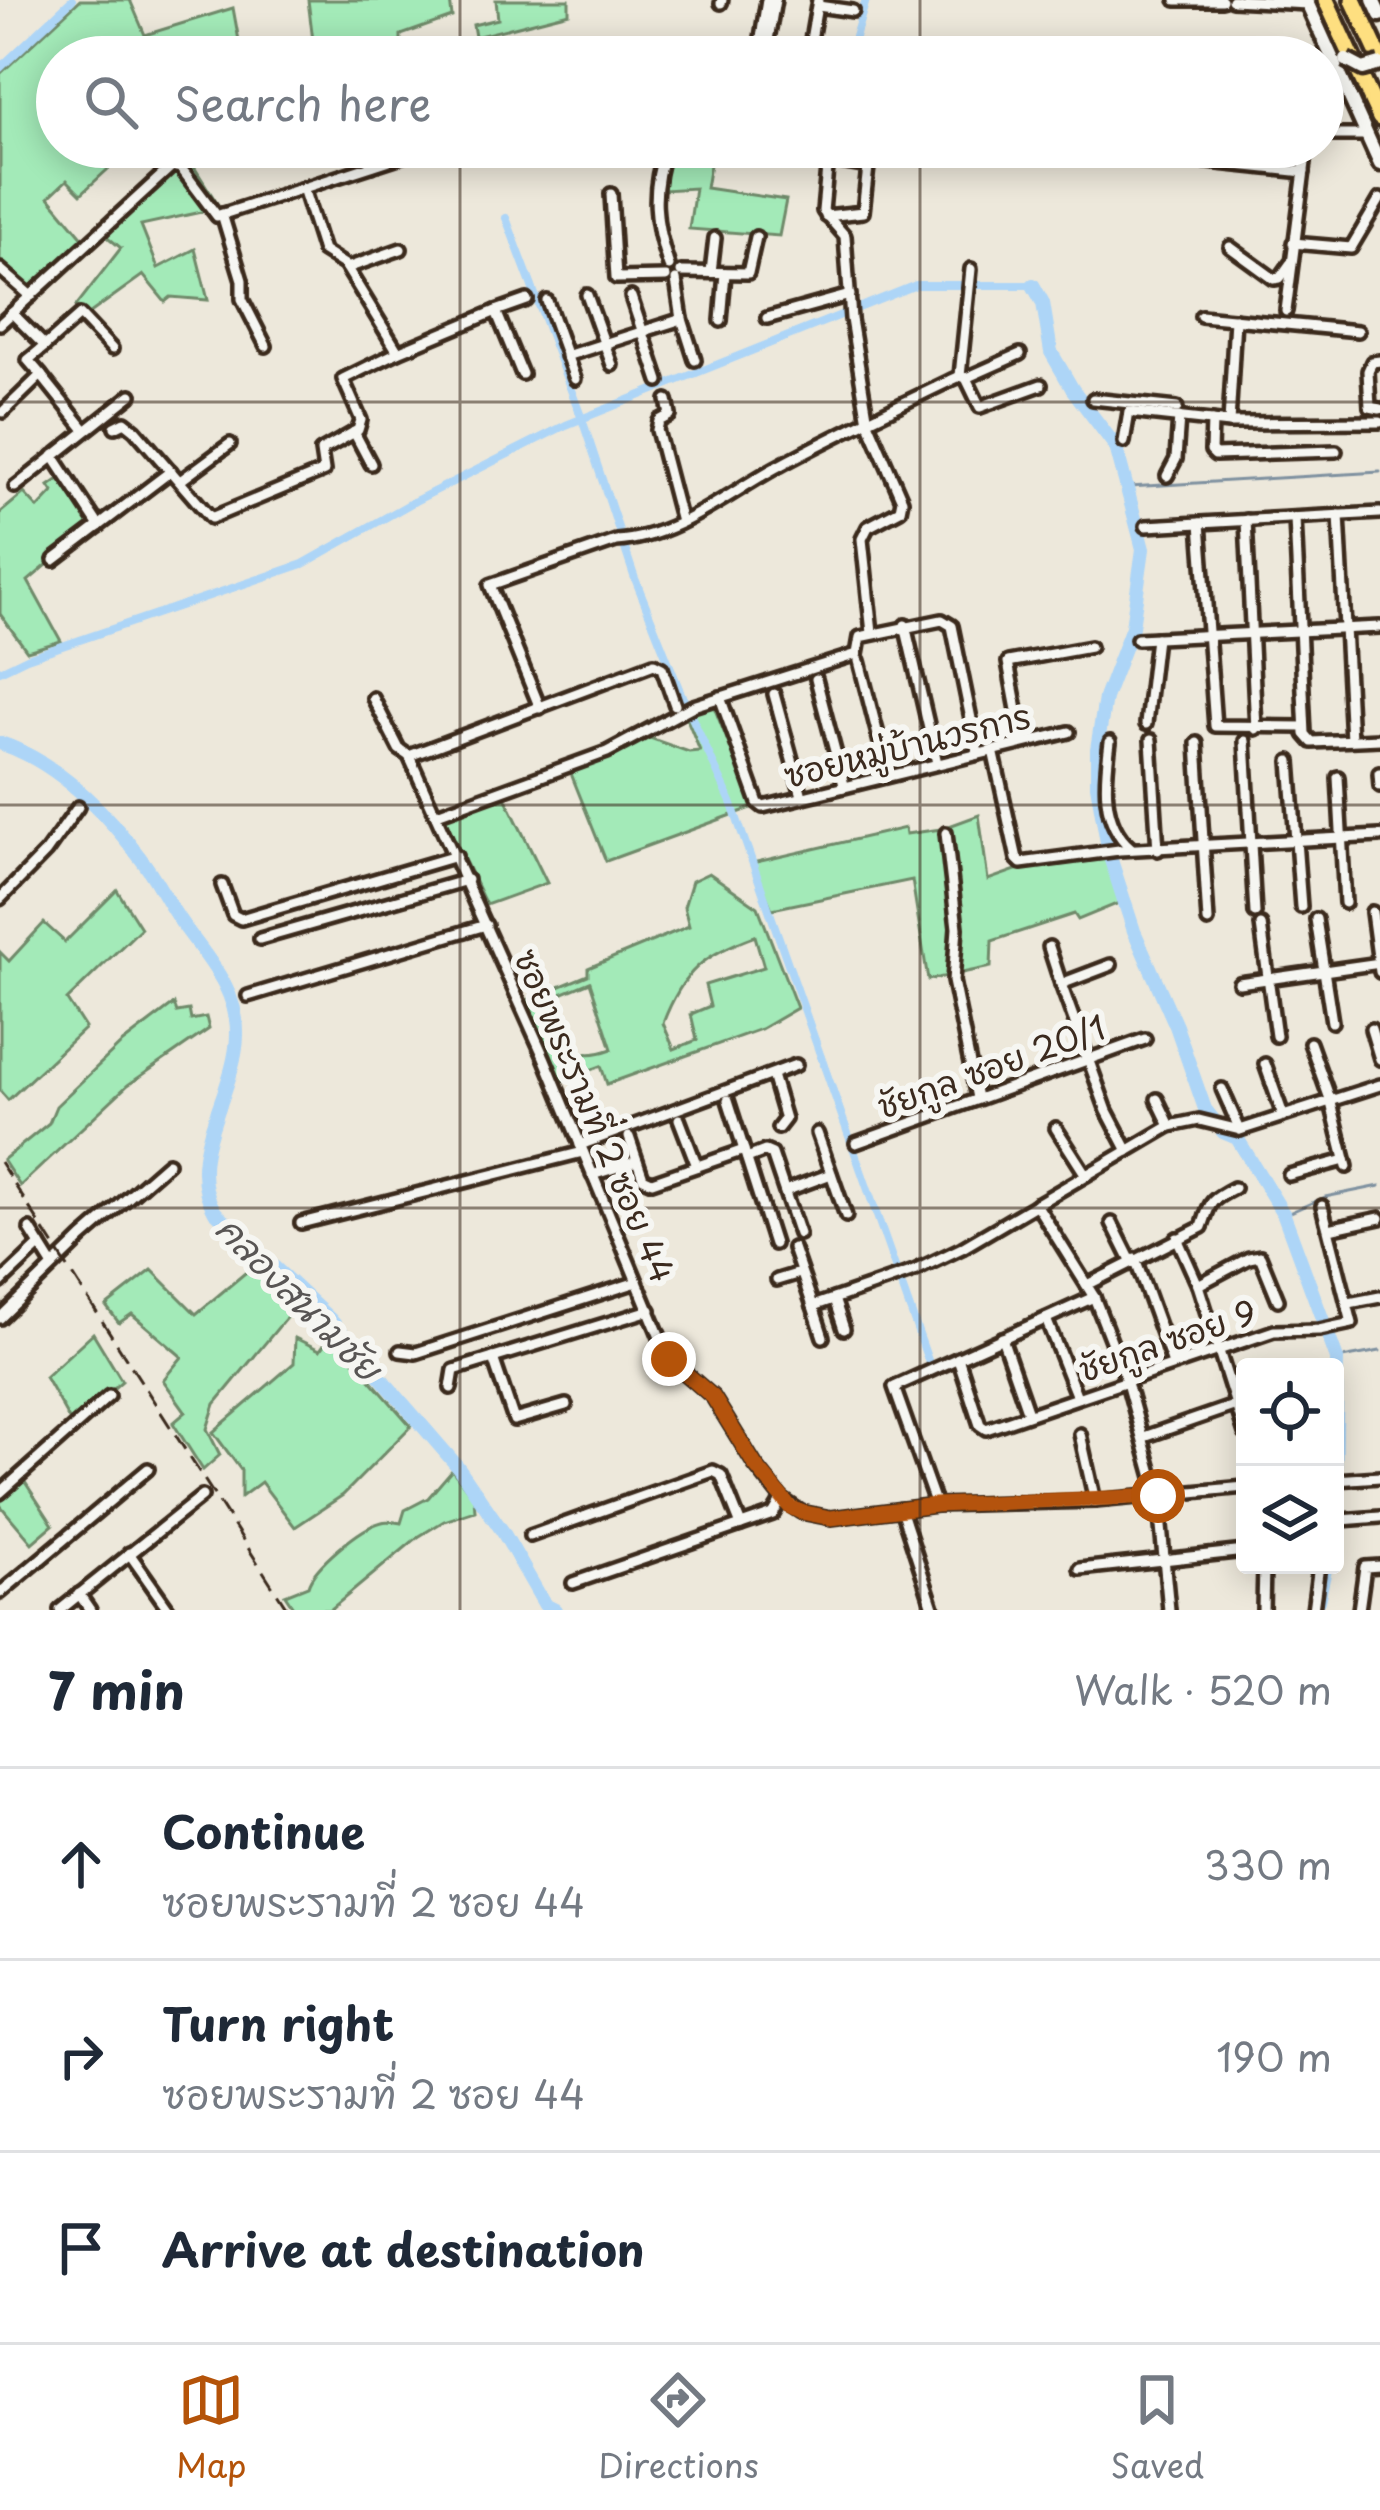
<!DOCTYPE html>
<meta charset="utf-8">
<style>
:root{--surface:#fff;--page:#f2f2f3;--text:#1f2937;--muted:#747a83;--line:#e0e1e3;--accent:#b45309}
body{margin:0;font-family:"Playpen Sans","Playpen Sans Thai",sans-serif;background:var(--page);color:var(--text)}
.controls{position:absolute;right:36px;bottom:36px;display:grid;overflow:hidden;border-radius:12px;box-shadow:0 6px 30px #0003}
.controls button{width:108px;height:108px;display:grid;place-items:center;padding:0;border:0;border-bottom:3px solid var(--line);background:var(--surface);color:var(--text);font:60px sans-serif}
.stop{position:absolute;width:36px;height:36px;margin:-27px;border:9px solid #b45309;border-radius:50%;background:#fff}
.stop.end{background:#b45309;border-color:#fff;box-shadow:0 3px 12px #0008}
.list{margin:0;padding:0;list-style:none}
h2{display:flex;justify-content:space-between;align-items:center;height:156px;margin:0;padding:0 48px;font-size:51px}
h2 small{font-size:39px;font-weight:400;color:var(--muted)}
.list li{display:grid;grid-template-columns:78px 1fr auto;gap:36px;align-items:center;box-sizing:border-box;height:192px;padding:0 48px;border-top:3px solid var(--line)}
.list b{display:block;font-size:45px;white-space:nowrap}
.list p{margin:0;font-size:39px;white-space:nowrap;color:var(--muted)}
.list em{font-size:39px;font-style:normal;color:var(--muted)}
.icon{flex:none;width:66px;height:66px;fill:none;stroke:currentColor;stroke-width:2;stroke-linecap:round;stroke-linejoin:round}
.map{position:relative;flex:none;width:1380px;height:1610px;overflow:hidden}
.search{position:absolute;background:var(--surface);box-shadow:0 6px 30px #0003;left:36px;right:36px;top:36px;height:132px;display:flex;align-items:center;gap:30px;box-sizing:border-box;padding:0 42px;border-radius:66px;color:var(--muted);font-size:45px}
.sheet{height:732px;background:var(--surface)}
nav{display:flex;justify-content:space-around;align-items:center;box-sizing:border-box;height:168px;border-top:3px solid var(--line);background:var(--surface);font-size:33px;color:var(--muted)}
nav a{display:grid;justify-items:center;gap:6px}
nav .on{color:var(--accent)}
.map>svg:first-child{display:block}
.green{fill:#a3eab8;stroke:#6f8a6b;stroke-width:3;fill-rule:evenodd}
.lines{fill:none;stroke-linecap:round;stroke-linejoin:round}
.stream{stroke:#7f91a0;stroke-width:3}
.canal{stroke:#add5f7;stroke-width:8}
.river{stroke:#add5f7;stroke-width:14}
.street-casing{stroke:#3b2a1e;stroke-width:18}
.secondary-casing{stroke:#3b2a1e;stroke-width:21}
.highway-casing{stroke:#3b2a1e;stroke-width:24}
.street{stroke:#f6f6f2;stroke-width:9}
.secondary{stroke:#f6f6f2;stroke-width:12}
.highway{stroke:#fedf80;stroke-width:15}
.rail{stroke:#3b2a1e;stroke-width:3;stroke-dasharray:18 9;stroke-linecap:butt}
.secondary-bridge-casing{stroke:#3b2a1e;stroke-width:21;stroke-linecap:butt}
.secondary-bridge{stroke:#f6f6f2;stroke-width:12}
.route{stroke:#b45309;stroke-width:15}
.grid{fill:none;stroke:#3b2a1e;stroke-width:3;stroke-opacity:0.55}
.labels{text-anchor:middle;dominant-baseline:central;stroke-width:12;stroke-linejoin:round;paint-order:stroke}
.street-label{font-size:33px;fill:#3b2a1e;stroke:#f6f6f2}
.water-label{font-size:36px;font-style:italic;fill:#585554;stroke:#f6f6f2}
</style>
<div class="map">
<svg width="1380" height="1610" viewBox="0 0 1380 1610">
<rect width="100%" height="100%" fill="#ede8db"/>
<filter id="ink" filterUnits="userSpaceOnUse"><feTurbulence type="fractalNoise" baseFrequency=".00833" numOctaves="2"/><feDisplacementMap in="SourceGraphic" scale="24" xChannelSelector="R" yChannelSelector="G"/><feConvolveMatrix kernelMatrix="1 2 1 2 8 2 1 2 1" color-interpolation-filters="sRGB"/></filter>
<g filter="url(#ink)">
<g class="green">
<polygon points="80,0 130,0 145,35 233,8 242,57 57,57 57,147 132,147 81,194 67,180 49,197 84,239 29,291 0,266 0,74"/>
<polygon points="308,0 450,0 452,17 401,35 401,49 378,57 315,57"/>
<polygon points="496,0 569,0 569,13 475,37 473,25 498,19"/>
<polygon points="138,147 211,147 191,162 220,208 141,225 158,268 195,249 208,300 171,297 165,302 143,275 86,316 76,306 121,248 105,235 163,179"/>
<polygon points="670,147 713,147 706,188 786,200 779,236 689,229 695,188 663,190"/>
<polygon points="62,477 94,525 28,581 61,641 27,651 0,614 0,513 24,493 38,508 53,492 49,486"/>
<polygon points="712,702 754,807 606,861 570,771 650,738 689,752 700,751 685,714"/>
<polygon points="503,793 547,883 486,905 443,816"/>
<polygon points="979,815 988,880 1019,869 1019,863 1039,867 1105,858 1124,901 1078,920 1074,914 992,941 991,967 928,980 912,880 772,909 752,863 905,828 906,834 941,829"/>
<path d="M709 873 758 907 797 1008 761 1029 607 1084 601 1066 558 1082 527 1000 588 975V968L689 926 684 907 692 881ZM755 936 764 967 705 985 710 1006 691 1014 697 1040 674 1049 663 1023C683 971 703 955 755 936ZM590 982 612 1049C565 1066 565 1035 551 998Z"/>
<polygon points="117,890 141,928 67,1000 85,1028 8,1100 0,1091 0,952 9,961 44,923 65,942"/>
<polygon points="174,1004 177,1012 189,1010 191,1020 206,1017 209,1029 128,1085 20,1186 3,1160 49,1123 56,1106 120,1045"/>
<polygon points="257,1263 300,1301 215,1404 207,1429 220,1455 203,1470 173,1423 186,1412 163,1380 182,1357 132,1314 119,1323 106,1306 152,1270 196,1314"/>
<polygon points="93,1333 122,1381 72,1425 45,1377"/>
<polygon points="329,1337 340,1345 411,1426 343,1495 295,1527 261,1482 241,1497 241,1470 213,1432 294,1363 295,1338 320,1350"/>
<path d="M452 1470 474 1498 475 1511 444 1521 418 1537 330 1610H295L285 1595 308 1586C313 1567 361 1527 382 1522 387 1520 395 1522 401 1523L405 1510 428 1498Z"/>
<polygon points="23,1479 53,1525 32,1543 0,1505 0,1499"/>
</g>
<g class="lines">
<g class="stream">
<polyline points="1129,487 1380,472"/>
<polyline points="1284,1215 1325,1197 1380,1186"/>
<polyline points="1337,1359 1380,1351"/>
</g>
<g class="canal">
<polyline points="849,57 866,0"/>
<polyline points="0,68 72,0"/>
<polyline points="506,218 582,419 634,576 682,696 731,802 929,1363"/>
<polyline points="0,671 27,658 303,564 415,501 566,425 916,285 1033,285"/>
</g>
<g class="river">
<polyline points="1033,285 1043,303 1051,352 1073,390 1116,447 1143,549 1132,627 1105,698 1097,749 1097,785 1109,854 1134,931 1176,1026 1205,1109 1223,1132 1237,1138 1284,1215 1337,1359 1335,1508"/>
<path d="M0 743C57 762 105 811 141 859 156 878 166 901 181 922 206 957 238 989 237 1035 236 1095 181 1156 215 1212L330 1319 458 1467 503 1532 545 1605 555 1610"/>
<polyline points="1318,1601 1326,1565"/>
</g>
<g class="street-casing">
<g id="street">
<polyline points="1176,0 1222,0"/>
<polyline points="1232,0 1307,4"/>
<polyline points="721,3 722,0"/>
<polyline points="818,6 853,11"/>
<polyline points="758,57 767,0"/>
<polyline points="765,57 775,0"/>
<polyline points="808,57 818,0"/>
<polyline points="844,57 844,55"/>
<polyline points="1323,83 1340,75"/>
<polyline points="1323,135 1367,135"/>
<polyline points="368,147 373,165"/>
<path d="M666 147C651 190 654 223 669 266"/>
<polyline points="829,147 823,211 845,236 851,319 868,422 902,500 900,510 868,527 862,539 872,633"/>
<polyline points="1065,147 1304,172"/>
<polyline points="611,194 616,278 666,277"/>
<polyline points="222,214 242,280 242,299 266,346"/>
<polyline points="826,216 863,212 868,167 828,160"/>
<polyline points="1293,243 1351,248 1380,199"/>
<polyline points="1230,247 1274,279 1280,278 1290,264"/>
<polyline points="347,268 401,249"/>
<polyline points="0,269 31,296"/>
<polyline points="681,272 748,273 756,237"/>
<polyline points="711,272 715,238"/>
<polyline points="676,280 682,319 695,360"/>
<polyline points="587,295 612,365"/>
<polyline points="631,297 659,381"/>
<polyline points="547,301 575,379"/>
<polyline points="496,311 527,300"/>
<polyline points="1286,311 1307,147"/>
<polyline points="12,313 45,346 80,315 112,349"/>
<polyline points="1201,316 1358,331"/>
<polyline points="767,318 850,295"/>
<polyline points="721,321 725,273"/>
<polyline points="0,324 172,166 181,168 217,216 430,147"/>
<polyline points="398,352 496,311 522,374"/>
<polyline points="566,356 682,319"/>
<polyline points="1380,361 1372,362 1368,371 1370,407 1380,409"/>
<polyline points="41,375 85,430"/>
<polyline points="960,376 971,269"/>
<polyline points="966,378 980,407 1041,385"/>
<polyline points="1093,399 1177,408"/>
<polyline points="667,400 670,415 659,421 657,430 681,522"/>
<polyline points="3,412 41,375 28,360 45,346"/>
<polyline points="1212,421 1211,451 1215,455 1336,451"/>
<polyline points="1229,423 1235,319"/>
<polyline points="115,427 125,422 135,430 211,518 324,471 321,451 358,430 361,420 343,379 398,352 345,265 323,251 303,188"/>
<polyline points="354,432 371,464"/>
<polyline points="1124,442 1129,412 1229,423 1380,422"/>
<polyline points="53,456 99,526"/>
<polyline points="1167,476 1176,459 1179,417"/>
<polyline points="180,481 230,444"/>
<polyline points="15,487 131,395"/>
<polyline points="1339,515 1351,740"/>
<polyline points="1295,518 1305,734 1312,742 1380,739"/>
<polyline points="1246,520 1256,729"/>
<polyline points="1200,523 1215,726 1304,727"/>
<polyline points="1146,526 1380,513"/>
<polyline points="54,560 171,471"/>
<polyline points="905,625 937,763"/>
<polyline points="1137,639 1380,627"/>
<polyline points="859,661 888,774"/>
<polyline points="816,679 844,785"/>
<polyline points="774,694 802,796"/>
<polyline points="720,697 758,803 763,807 1069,732"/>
<polyline points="373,698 399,749 409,756 544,1057 669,1359 713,1397 755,1465 782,1499 801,1512 831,1518 936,1505 1095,1501 1245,1487"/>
<path d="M540 708 490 585 616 541C674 538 726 495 775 468 835 435 898 406 960 376L966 378 1020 354"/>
<polyline points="1146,724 1156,638"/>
<polyline points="1151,740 1158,850"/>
<polyline points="1245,741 1255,913"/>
<polyline points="1023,742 1008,662 1090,647"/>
<path d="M1110 742C1105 779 1100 822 1131 848"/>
<polyline points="1197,743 1208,921"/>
<polyline points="993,750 1017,859 1021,863 1119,850 1380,836"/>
<polyline points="409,756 654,664 662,668 675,705"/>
<polyline points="1290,761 1301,907"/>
<polyline points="1379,773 1380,786"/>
<polyline points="1338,777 1345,903"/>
<polyline points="437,814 607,752 693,706 857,654 860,637 942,620 952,626 978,753"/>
<polyline points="946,833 957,928 953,981 977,1098"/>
<polyline points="222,885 233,915 241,919 456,856"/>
<polyline points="0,899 46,852 78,807"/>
<polyline points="1372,912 1380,972"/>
<polyline points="1316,919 1332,1022"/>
<polyline points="1261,925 1276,1036"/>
<polyline points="260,939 467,880"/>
<polyline points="1049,947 1061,984"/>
<polyline points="1111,965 1061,984 1107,1111 1128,1151"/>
<polyline points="1239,983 1380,963"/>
<polyline points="248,996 486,925"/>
<polyline points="1371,1029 1380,1059"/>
<polyline points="1310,1043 1330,1099 1347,1167"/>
<polyline points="1265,1064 1283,1115"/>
<polyline points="772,1075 785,1119 778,1128"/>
<polyline points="1222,1089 1240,1130"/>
<polyline points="1157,1099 1170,1126"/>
<polyline points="728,1100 774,1244"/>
<polyline points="679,1119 697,1166"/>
<polyline points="1056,1128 1086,1175"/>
<polyline points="817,1133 846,1216"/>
<polyline points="629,1137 643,1178 652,1182 744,1150"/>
<polyline points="856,1143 1145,1039"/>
<polyline points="580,1145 796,1065"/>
<polyline points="747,1158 765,1151 772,1154 799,1234"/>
<polyline points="592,1175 637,1161"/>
<polyline points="1289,1175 1345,1160"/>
<polyline points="785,1191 831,1174"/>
<polyline points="1036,1204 1094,1297 1126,1379 1158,1495 1169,1610"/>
<polyline points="301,1223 583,1152"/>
<polyline points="1112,1223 1131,1261"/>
<polyline points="30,1229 53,1266"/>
<polyline points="1329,1229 1380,1218"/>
<polyline points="1177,1238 1198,1285 1245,1433"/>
<polyline points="793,1248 813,1306 914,1271 962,1248 1170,1126 1199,1120 1240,1130 1380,1085"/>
<polyline points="1135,1259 1173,1364"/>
<polyline points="777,1280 800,1273"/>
<polyline points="0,1283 40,1245"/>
<path d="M1087 1285 1202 1227C1211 1202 1207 1202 1234 1188"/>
<polyline points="1198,1285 1249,1258 1260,1256 1278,1300"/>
<polyline points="834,1299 844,1329"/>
<polyline points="1349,1303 1380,1297"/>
<polyline points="813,1306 823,1337"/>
<polyline points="0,1318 82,1238 168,1163"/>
<polyline points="1046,1319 1077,1397"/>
<polyline points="1002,1338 1028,1413"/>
<polyline points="400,1351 416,1353 637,1282"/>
<polyline points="493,1358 514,1420 566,1405"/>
<polyline points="958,1358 980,1425 986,1429 1274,1331 1319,1330 1352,1323 1322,1206"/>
<polyline points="451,1388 454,1370 650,1310"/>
<polyline points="1080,1434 1095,1501"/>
<polyline points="1144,1437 1245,1402"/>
<polyline points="1335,1480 1380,1477"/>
<polyline points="0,1493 109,1396"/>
<polyline points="936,1505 894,1387 1094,1297"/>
<polyline points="901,1509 934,1610"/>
<polyline points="1341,1520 1380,1517"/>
<polyline points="530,1536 713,1471 721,1475 741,1525"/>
<polyline points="129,1553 169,1610"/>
<polyline points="1080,1569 1245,1551"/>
<polyline points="573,1583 773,1514 782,1499"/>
<polyline points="0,1593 148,1469"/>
<polyline points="79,1594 90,1610"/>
<polyline points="60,1610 202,1496"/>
<polyline points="1263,1610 1264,1565"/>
<polyline points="1313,1610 1319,1565"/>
<polyline points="1359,1610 1365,1567 1380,1566"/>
</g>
</g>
<g class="secondary-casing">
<g id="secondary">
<polyline points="1306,0 1380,164"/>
<polyline points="1373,0 1380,15"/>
</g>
</g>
<g class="highway-casing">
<g id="highway">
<polyline points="1326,0 1380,118"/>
<polyline points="1353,0 1380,58"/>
</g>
</g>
<use href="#street" class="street"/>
<use href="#secondary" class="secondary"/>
<use href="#highway" class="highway"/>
<polyline class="rail" points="0,1162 288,1610"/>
<g class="secondary-bridge-casing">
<polyline id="secondary-bridge" points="1346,60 1363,69 1380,64"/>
</g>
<use href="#secondary-bridge" class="secondary-bridge"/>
</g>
</g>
<g class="lines" filter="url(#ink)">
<polyline class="route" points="669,1359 713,1397 755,1465 790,1507 801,1512 831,1518 936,1505 1158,1496"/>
</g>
<path class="grid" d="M460 0V57M920 0V57M460 147V1610M920 147V1610M0 402H1380M0 805H1380M0 1208H1380"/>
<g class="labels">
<g class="street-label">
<text transform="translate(907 744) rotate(-14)">ซอยหมู่บ้านวรการ</text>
<text transform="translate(991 1065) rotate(-20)">ชัยกูล ซอย 20/1</text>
<text transform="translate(596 1115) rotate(67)">ซอยพระรามที่ 2 ซอย 44</text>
<text transform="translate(1167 1339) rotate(-19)">ชัยกูล ซอย 9</text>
</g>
<g class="water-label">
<text transform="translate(300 1297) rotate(45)">คลองสนามชัย</text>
</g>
</g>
</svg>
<div class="controls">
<button><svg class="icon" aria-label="locate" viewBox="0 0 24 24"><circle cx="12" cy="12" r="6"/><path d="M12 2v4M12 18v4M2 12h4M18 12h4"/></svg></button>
<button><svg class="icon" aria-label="layers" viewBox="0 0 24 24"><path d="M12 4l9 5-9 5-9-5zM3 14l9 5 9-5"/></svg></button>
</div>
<div class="stop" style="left:1158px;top:1496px"></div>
<div class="stop end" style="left:669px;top:1359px"></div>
<div class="search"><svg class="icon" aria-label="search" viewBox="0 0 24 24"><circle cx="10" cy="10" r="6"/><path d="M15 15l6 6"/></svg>Search here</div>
</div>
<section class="sheet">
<h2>7 min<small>Walk · 520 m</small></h2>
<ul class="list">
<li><svg class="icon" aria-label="ahead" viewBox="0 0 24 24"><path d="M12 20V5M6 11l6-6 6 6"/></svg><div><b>Continue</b><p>ซอยพระรามที่ 2 ซอย 44</p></div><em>330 m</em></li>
<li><svg class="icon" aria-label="right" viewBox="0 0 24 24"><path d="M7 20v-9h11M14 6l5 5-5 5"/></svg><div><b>Turn right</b><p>ซอยพระรามที่ 2 ซอย 44</p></div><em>190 m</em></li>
<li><svg class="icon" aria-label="arrive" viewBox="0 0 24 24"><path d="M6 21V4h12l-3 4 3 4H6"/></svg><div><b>Arrive at destination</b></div></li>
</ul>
</section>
<nav>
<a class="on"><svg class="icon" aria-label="map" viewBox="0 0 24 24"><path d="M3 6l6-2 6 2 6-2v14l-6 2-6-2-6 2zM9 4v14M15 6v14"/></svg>Map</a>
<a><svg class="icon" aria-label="directions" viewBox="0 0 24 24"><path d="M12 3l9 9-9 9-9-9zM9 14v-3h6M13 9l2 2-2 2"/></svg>Directions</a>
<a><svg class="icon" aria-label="saved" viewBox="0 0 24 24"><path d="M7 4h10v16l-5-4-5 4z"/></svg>Saved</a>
</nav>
